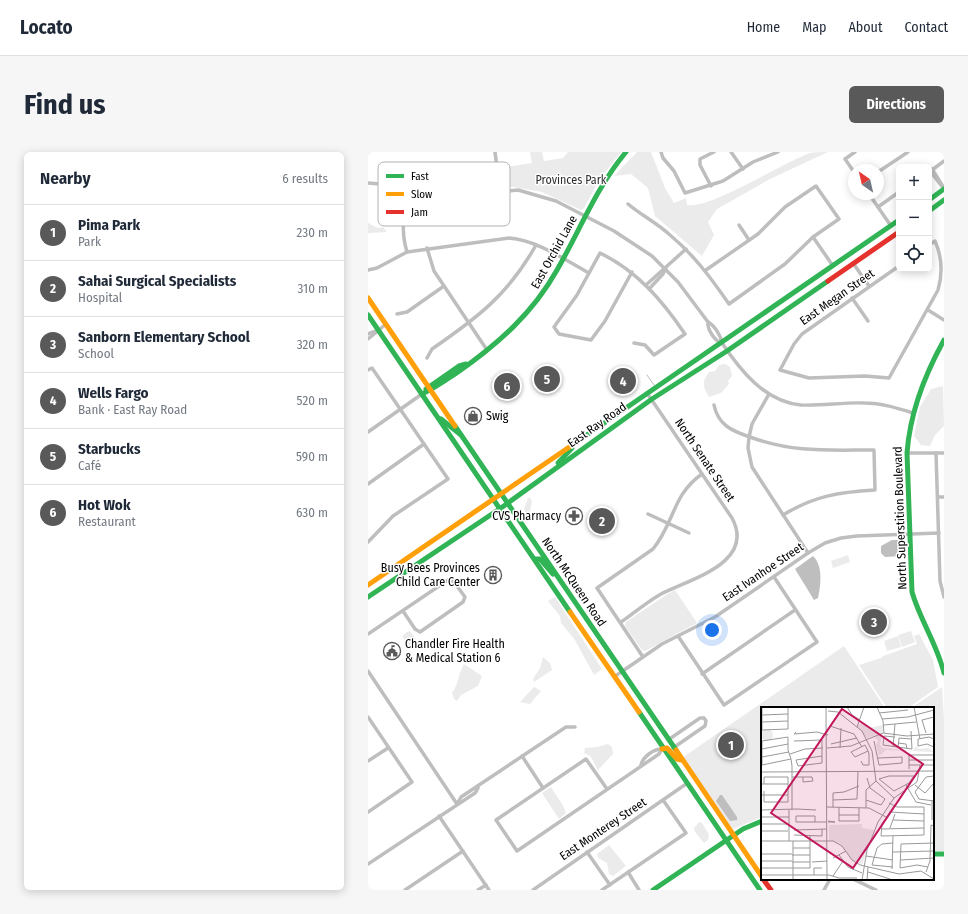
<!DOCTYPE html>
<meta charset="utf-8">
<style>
:root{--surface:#fff;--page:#f6f6f7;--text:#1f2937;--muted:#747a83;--line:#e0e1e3;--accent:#595959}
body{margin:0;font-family:"Fira Sans Condensed",sans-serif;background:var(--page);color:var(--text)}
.controls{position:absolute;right:12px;top:12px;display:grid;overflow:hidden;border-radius:6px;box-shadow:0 2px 10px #0003}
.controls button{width:36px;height:36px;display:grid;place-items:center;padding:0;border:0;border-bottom:1px solid var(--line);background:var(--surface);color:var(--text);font:20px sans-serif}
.compass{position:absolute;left:480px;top:12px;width:36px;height:36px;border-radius:50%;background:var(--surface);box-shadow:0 2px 10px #0003;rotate:326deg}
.you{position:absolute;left:344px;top:478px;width:14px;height:14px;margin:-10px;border:3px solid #fff;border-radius:50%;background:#1a73e8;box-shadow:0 0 0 6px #1a73e833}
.badge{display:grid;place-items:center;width:26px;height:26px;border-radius:50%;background:var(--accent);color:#fff;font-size:13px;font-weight:700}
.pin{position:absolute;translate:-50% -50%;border:2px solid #fff;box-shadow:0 1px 4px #0006}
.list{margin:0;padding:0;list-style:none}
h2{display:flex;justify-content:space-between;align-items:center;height:52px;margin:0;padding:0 16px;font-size:17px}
h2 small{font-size:13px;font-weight:400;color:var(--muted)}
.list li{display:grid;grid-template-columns:26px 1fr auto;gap:12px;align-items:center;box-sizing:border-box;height:56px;padding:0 16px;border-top:1px solid var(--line)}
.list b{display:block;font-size:15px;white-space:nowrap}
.list p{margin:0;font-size:13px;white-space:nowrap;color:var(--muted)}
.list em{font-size:13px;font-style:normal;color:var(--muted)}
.icon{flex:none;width:22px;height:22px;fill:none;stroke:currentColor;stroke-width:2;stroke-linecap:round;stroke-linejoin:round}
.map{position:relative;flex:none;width:576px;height:738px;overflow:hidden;border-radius:6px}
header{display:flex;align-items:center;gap:24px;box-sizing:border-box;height:56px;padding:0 20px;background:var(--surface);border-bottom:1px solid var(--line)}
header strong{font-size:19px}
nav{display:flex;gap:22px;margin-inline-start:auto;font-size:14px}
.intro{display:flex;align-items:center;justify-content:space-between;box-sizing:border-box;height:96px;padding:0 24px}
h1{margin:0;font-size:28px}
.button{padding:10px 18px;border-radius:6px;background:var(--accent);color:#fff;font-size:14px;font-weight:700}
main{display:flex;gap:24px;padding:0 24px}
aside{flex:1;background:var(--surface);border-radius:6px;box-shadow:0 2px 10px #0003}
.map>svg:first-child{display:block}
.green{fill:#ebebeb}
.water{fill:#bebebe}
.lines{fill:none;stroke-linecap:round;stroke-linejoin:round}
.stream{stroke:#bebebe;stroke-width:1}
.street{stroke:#bebebe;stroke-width:3.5}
.fast{stroke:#30b455;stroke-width:5}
.slow{stroke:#ff9f0a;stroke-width:5}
.jam{stroke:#e5322d;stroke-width:5}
.labels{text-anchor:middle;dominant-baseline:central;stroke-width:3;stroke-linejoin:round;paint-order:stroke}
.park-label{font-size:12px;fill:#323232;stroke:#fff}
.street-label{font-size:12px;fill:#000;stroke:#fff}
.poi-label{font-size:12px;fill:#000;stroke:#fff;text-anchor:start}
.inset-road{fill:none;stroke:#999;stroke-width:1}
.view{fill:#c2185b;fill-opacity:0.15;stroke:#c2185b;stroke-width:2}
.inset-edge{fill:none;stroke:#000;stroke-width:2}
.key{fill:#fff;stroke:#b2b2b2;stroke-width:1}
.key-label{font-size:11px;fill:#000}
</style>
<header>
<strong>Locato</strong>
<nav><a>Home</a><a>Map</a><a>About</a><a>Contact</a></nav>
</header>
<div class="intro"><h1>Find us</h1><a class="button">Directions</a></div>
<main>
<aside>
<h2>Nearby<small>6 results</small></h2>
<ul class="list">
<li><span class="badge">1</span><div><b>Pima Park</b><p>Park</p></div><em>230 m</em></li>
<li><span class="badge">2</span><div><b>Sahai Surgical Specialists</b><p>Hospital</p></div><em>310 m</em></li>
<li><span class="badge">3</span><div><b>Sanborn Elementary School</b><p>School</p></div><em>320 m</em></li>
<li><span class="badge">4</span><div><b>Wells Fargo</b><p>Bank · East Ray Road</p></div><em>520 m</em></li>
<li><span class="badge">5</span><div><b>Starbucks</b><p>Café</p></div><em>590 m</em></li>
<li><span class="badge">6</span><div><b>Hot Wok</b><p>Restaurant</p></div><em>630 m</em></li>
</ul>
</aside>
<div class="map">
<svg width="576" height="738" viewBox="0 0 576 738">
<rect width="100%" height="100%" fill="#fff"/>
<g class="green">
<polygon points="162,0 174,0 176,9 195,6 200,0 253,0 232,27 216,56 213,58 174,40 135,33 132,16 164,11"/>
<path d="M269 0H283L297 36 306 51 318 46 319 53C343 57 414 11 442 1 447 0 454 0 460 0L402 27 349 57 340 70 346 83 334 104 287 64 280 36 263 22 246 24Z"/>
<polygon points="0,71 10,76 15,75 19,80 0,81"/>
<path d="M357 212 362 215 364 224 360 229 361 232 353 241 341 245C335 233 333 232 341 220L347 219 351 213Z"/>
<polygon points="575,234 576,274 567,283 562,294 553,293 546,284 552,255 563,237"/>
<polygon points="160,346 162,346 164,349 162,360 158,362 156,357"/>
<polygon points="480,403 482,410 465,416 463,409"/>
<polygon points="307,438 329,471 277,499 274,498 257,474 258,470 298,443"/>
<polygon points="187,445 234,517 226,523 207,488 193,471 192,464 180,449"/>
<polygon points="40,479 43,480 50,490 43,497 34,484"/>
<polygon points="543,479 547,490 534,495 530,483"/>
<polygon points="551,482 565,508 570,535 540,556 519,556 491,513 513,506 515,504 549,492 546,484"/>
<polygon points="530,484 533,495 519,499 516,489"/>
<polygon points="476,494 517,556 394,556 394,665 365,677 314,606"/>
<polygon points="175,505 182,511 184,518 166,530 165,527 172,516"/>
<path d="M96 512 114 524 110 534 93 543 89 549 86 547 84 541C91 532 90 522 96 512Z"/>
<polygon points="166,535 173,539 162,552 152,550"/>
<polygon points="574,535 576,568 576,699 565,699 565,556 543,556"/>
<path d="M240 592 244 595 245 602 230 618C225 611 226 604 216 601L217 596 229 595Z"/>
<path d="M183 635C188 644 195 651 198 661L191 667 174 641Z"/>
<polygon points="331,670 334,671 341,683 340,688 336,691 327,680 326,676"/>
<polygon points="241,693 258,714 245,724 241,722 239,711 230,706 229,702"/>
</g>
<g class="water">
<polygon points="524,388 531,388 534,391 534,404 517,405 513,401 513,394"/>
<path d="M445 404C455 414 453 431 450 446L446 448 427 417Z"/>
<polygon points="352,643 354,643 369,665 369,668 362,669 348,649"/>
</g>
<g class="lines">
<polyline class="stream" points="279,223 286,233"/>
<g class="street">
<polyline points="127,0 132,39"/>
<polyline points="293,0 295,6 306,19 317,41 355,29 385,10 410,0"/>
<polyline points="363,0 375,17"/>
<polyline points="564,17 576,36"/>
<polyline points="564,18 576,9"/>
<polyline points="562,19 576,37"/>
<polyline points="486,20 477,7 487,0"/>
<polyline points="510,20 540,0"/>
<path d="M0 31 24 33 62 43 81 45 150 38 188 49 246 79 284 104 310 130 340 170C347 174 353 184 354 191 372 218 397 250 433 253 454 254 476 250 497 251 513 251 529 256 545 261"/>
<polyline points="343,34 332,13 332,7 346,0"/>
<polyline points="501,42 523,74"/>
<path d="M260 52C273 63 289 71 302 83 326 103 343 126 361 152L417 112 445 85 471 67 448 34 417 55 390 82 338 118"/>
<polyline points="510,55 531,40"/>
<polyline points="371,73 381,88"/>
<polyline points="445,85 465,114"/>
<polyline points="59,96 66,119 119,198"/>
<path d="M39 100C32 77 36 61 42 39"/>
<polyline points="485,111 501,134"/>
<path d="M531 114 434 182 426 192 412 218 441 226 497 224 521 226 570 138C575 121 574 105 567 89L561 93"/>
<path d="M0 118 9 116 39 100 141 86C169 88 197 108 221 121"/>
<path d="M264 120 237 169 223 188 191 182 186 175 209 143 232 101C269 119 294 148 317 182L286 203 277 193 266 191"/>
<polyline points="278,133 318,97"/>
<polyline points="281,137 295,122 298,116"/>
<polyline points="484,146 500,169"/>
<polyline points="560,158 576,168"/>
<polyline points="29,162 39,160 76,134"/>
<path d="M340 170C339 177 346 188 353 191"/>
<polyline points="0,182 10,178"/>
<polyline points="0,187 18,172"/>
<path d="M59 206 64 197C109 166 140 143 168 93"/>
<polyline points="0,218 4,216 80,327 25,364 0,390"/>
<polyline points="401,242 384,272 381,285 380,296 384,315 440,401"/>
<path d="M346 253C350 273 364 279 382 285 425 301 461 298 506 298L507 338C471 340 446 344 415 363"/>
<polyline points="0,280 54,242"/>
<polyline points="539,301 576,301"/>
<polyline points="568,301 572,429 576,445"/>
<polyline points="0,332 56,292"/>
<polyline points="570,345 576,345"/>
<polyline points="280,362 321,381"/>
<path d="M253 470C266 461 279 450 293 442 322 427 388 411 364 366L279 241"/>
<polyline points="0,482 80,428 86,430 97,445 95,450 52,480 47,477 35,459"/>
<polyline points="310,484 356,553 449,490 406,425"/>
<path d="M275 505 229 436 285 397C307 370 304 343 334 322"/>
<polyline points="0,519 89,652"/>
<polyline points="334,522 427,458"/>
<polyline points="246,525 294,492 347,465 440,401 457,391 473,386 489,384 571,381"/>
<polyline points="0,565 44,630 0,660"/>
<polyline points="300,588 332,566 336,566 338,569 337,574 305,596"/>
<polyline points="154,604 175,636"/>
<polyline points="0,609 20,596"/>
<path d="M273 613C275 605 285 597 294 597"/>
<polyline points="239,637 218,607 128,668 149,699 291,602 294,597"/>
<polyline points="89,652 93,645 198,575 207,575"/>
<polyline points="71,664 121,738"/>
<polyline points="219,700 242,733"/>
<polyline points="0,712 107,641 110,636"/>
<polyline points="260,720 271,738"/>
<polyline points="485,727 508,738"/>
<polyline points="37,738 95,699"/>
<polyline points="110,738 118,733"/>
<polyline points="165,738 318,632"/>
<polyline points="234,738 318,681 295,648"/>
<polyline points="456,738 462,727"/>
</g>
<g class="fast">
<polyline points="561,48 576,37"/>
<polyline points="561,59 576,48"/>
<polyline points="0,163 202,460"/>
<path d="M576 188C556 224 542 260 539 301L544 440C552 468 569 492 576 521"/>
<polyline points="58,237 91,214 98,212"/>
<path d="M54 242C67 236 78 228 90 220 130 192 165 161 189 118 212 78 228 36 258 0"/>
<polyline points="73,267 93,283"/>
<polyline points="87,274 308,598"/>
<polyline points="213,287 531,68"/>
<polyline points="190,311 204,296"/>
<polyline points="167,407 172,407 185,422"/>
<polyline points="0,445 133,356 284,247 359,199 460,129"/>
<polyline points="271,560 392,738"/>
<polyline points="565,702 576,702"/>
<polyline points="285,738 375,677 394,669"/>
</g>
<g class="slow">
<polyline points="0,146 87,274"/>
<polyline points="0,433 213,287"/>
<polyline points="202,460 271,560"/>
<polyline points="294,597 299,596 309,607 313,608"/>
<polyline points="308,598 394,725"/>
</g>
<g class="jam">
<polyline points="460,129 531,80"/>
<polyline points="395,727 403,738"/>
</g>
</g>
<defs>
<g id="shop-ring" transform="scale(0.9)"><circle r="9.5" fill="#fff" stroke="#595959" stroke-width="1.5"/><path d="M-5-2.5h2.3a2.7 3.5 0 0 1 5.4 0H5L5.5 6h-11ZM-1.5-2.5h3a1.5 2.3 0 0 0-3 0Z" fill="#595959"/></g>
<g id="pharmacy-ring" transform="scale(0.9)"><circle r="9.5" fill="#fff" stroke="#595959" stroke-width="1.5"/><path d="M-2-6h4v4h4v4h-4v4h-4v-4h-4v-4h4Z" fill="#595959"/></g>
<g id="building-ring" transform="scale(0.9)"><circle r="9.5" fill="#fff" stroke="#595959" stroke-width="1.5"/><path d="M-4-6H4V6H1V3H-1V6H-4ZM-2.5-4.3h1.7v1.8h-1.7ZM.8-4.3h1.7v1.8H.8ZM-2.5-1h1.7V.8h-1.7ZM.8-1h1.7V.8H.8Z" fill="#595959"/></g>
<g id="civic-ring" transform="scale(0.9)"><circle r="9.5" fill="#fff" stroke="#595959" stroke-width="1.5"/><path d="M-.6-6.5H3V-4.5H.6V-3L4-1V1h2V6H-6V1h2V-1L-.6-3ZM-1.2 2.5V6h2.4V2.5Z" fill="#595959"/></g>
</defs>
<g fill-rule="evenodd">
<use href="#shop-ring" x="105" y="264"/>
<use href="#pharmacy-ring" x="206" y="364"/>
<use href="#building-ring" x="125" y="423"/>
<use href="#civic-ring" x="24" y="499"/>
</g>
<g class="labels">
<g class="park-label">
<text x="203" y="28">Provinces Park</text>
</g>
<g class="street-label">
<text transform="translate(186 100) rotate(-61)">East Orchid Lane</text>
<text transform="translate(469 145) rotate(-35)">East Megan Street</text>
<text transform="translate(229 273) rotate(-35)">East Ray Road</text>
<text transform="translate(337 308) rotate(56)">North Senate Street</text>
<text transform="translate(532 366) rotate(-92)">North Superstition Boulevard</text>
<text transform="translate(395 420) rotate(-34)">East Ivanhoe Street</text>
<text transform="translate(206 430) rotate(56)">North McQueen Road</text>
<text transform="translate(235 677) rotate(-34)">East Monterey Street</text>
</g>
<g class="poi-label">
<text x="118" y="264">Swig</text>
<text x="193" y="364" text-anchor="end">CVS Pharmacy</text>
<text x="112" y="416" text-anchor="end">Busy Bees Provinces<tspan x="112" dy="14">Child Care Center</tspan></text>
<text x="37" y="492">Chandler Fire Health<tspan x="37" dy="14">&amp; Medical Station 6</tspan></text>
</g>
</g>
<g transform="translate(393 555)">
<rect width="173" height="173" fill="#fff"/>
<path d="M98 17 106 18 108 21 122 18V25L106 31 97 20ZM0 28a6 6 0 1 1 12 0a6 6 0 1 1-12 0ZM121 27 119 38 122 41 151 44 156 39 157 42 167 41 173 45 125 43 118 49 115 38 117 34 113 29ZM101 117V121L113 123 101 158 91 153 80 137 68 133V118Z" fill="#ebebeb"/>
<path class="inset-road" d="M1 0V23M65 0 66 173M86 0 91 8 99 13M116 0 122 14 123 26M153 0 159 32M67 4 77 5 101 24 111 44 115 74 133 91M118 6 147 3M1 8 27 7M121 12 147 10 173 3M1 15 27 14M123 18 155 15M69 19 93 27 101 40M96 20 103 0M0 23 27 22V0M35 25 33 27 56 25 67 28M165 26 161 13 173 10M134 30 123 29 122 38 151 42 150 24M173 32 168 30 157 32V39L166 37 173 40M33 34 61 33V56L37 59 35 53 61 49M113 34 118 58 141 56V50L117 51M137 36 145 37 146 42M70 37 96 31M132 40 134 17M66 41 90 39 122 26 146 29 173 27M79 41 80 21M137 41 138 31 150 32M1 42 27 37M29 47 44 42 62 41M1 50 28 45M30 52 1 58V34L27 30V43L30 52 31 59V103M148 53H173M100 54 102 58H108V47L107 44 104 38 90 45 94 50 107 44M148 58H173M148 62V48H173M0 65 173 64M128 69H153L148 76 133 84 118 72ZM173 69 165 70 154 85 158 92 173 94M31 70H51L52 74 42 75V70M0 77H27M3 77V70H27V95H3V84M145 78 155 95 170 98M154 78 164 86 173 76M0 88H27M72 93 96 92 97 64M105 93 120 98 124 92 109 81 106 71M128 96 136 100H163V128L120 129 121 117 133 99M66 100 108 101 125 110M72 100V86L83 85 98 79M78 100V114H98V101M105 101V83L115 74M36 102 55 103M0 103 36 102M129 105 163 107M78 108H98M0 110H28M132 113 163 114M171 113V93M67 114 74 115H67M54 115V109H35V115H65M0 117H27M129 121 134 107M120 122 163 121M33 123 66 122M0 124H27M33 128 61 129V122M0 134H72L81 139 91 153 99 158 138 167 160 164 173 172M28 134V103M32 141H49M132 145 173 144M0 147H31M31 148H49M78 148 87 160 101 166M105 149 132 153M72 151 85 144M139 153 173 151M0 154H31M31 155H49M51 155 66 154M132 160 111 158 116 141 121 137 132 136M167 160 156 158 139 161 140 137 173 136M0 161H49V129M131 162 132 129M107 165 132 173M165 165 169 154 170 118 173 119M0 168H68L78 171H96M53 168V161H61M72 169 82 154M32 173V134M101 173 106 143 117 115 133 91 156 75 159 58M106 173 107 160"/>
<path class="view" d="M81 2 162 57 92 161 10 106Z"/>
<rect width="173" height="173" class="inset-edge"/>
</g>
<rect x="10" y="10" width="132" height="64" rx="6" class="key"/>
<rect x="18" y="22" width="18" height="4" fill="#30b455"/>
<rect x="18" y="40" width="18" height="4" fill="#ff9f0a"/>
<rect x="18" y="58" width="18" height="4" fill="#e5322d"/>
<g class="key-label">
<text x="43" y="28">Fast</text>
<text x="43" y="46">Slow</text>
<text x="43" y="64">Jam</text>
</g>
</svg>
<div class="controls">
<button>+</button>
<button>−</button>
<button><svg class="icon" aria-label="locate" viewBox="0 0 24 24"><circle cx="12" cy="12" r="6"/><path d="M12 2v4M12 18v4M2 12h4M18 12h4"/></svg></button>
</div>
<svg class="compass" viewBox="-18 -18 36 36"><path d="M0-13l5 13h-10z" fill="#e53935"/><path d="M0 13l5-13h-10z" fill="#747a83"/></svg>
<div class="you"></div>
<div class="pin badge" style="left:363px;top:593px">1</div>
<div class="pin badge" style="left:234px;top:369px">2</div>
<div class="pin badge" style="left:506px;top:470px">3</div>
<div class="pin badge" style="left:255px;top:229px">4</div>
<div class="pin badge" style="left:179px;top:227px">5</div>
<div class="pin badge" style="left:139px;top:234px">6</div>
</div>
</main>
